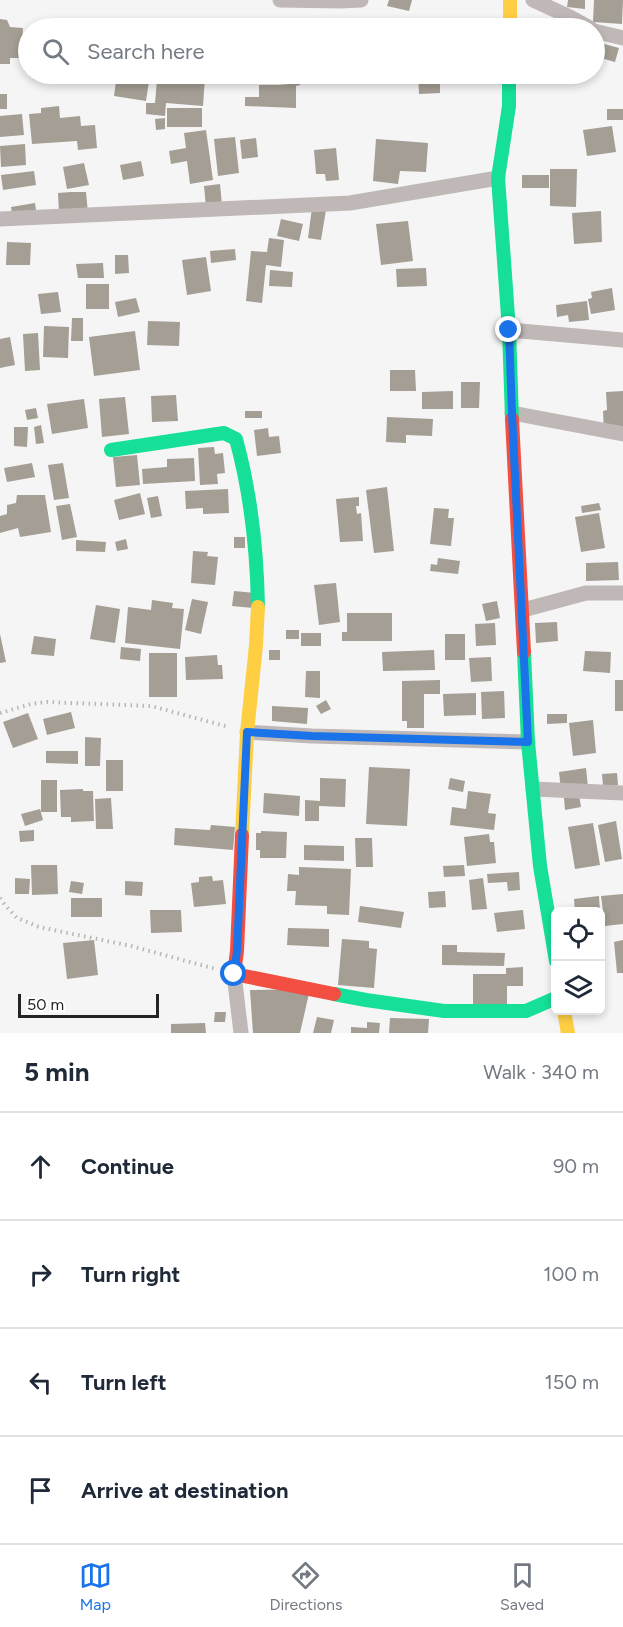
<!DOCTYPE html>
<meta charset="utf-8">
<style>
:root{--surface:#fff;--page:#f6f6f7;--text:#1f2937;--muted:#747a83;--line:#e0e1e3;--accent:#1a73e8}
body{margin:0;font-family:Figtree,sans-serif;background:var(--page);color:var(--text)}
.controls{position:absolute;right:18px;bottom:18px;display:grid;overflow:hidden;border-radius:9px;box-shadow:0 3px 9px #0003}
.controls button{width:54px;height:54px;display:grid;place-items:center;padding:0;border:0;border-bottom:2px solid var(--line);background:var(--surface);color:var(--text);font:30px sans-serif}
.scale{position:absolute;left:18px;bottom:15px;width:141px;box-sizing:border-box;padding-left:6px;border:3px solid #242425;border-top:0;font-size:16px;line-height:21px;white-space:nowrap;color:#242425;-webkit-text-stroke:4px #fff;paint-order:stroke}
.stop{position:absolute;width:18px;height:18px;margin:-14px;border:4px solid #1a73e8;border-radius:50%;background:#fff}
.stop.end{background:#1a73e8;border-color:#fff;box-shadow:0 2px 6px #0008}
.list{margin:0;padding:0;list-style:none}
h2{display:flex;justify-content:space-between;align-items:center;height:78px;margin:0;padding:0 24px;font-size:26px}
h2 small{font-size:20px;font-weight:400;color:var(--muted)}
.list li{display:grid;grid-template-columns:39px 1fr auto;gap:18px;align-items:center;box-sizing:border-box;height:108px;padding:0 24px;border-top:2px solid var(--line)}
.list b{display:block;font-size:22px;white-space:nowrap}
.list em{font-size:20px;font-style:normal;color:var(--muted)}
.icon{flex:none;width:33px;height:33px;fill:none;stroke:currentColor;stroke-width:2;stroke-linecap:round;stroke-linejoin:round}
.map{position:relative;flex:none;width:623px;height:1033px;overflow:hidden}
.search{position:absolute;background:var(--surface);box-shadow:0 3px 9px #0003;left:18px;right:18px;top:18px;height:66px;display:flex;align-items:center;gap:15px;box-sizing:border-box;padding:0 21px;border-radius:33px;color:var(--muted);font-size:22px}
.sheet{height:510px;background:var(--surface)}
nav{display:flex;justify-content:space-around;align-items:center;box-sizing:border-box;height:84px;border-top:2px solid var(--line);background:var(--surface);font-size:16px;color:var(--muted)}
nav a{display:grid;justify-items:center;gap:3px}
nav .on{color:var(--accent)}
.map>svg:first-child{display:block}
.building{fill:#a49e94}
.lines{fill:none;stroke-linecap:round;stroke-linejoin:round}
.path{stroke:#bab4b4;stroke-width:4;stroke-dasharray:1.5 4.5;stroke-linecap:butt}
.street{stroke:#c0b7b7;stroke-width:15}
.fast{stroke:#16e098;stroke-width:14}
.slow{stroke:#ffcf43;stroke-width:14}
.jam{stroke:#f24e42;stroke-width:14}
.route{stroke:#1a73e8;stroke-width:8}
</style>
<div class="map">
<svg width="623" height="1033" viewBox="0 0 623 1033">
<rect width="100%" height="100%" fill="#f5f5f6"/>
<g class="building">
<polygon points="389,0 412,0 409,11 387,6"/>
<polygon points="568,0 585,0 585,9 567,7"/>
<polygon points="594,0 623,0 622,24 593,22"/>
<polygon points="49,18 66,19 66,25 74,25 74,28 35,28 36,23 49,24"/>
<polygon points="0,19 7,20 10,27 23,28 21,58 10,58 10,64 0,64"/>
<polygon points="597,42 619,48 615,62 594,56"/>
<polygon points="117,74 150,74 146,101 114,96"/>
<polygon points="249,74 301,74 300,85 296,86 296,108 245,106 245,97 259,97 259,85 289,85 248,81"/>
<polygon points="418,74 440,74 440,93 419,94"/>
<polygon points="172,75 205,77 203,106 166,103 165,116 146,114 146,103 155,103 157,80 171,81"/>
<rect x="0" y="94" width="7" height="15"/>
<polygon points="59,106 60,118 80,116 81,126 95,125 97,148 78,150 77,141 32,144 29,114 41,113 41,108"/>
<rect x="167" y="108" width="35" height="19"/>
<rect x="607" y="109" width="16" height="11"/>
<polygon points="22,114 24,135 0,137 0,116"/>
<polygon points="165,118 165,129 156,130 155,119"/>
<polygon points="612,126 616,152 587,156 583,130"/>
<polygon points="206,130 213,180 190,184 187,161 171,164 169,151 186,148 184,133"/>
<polygon points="235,137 239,173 218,176 214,139"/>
<polygon points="256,138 258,157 242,159 240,140"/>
<polygon points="376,139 428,143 426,172 400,171 398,184 373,181"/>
<polygon points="25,144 26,165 1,167 0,146"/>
<polygon points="336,148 339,180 326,181 325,174 316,174 314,150"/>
<polygon points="141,161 144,176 123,180 120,165"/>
<polygon points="84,163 89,185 67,189 63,167"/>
<polygon points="550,169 577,169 576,207 550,206"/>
<polygon points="34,171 36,185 3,190 1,175"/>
<rect x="522" y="175" width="27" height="13"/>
<polygon points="220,184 222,205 206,207 204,186"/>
<polygon points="71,192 86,192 88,213 59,214 58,193"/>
<polygon points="35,203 36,210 12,214 11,207"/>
<polygon points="312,208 326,210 321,240 308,238"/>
<polygon points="601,211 602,242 574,244 572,213"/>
<polygon points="281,219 303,224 299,241 277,236"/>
<polygon points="408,221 413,261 381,265 376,224"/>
<polygon points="269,238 284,240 281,267 266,265 262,303 246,301 251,251 267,252"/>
<polygon points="7,242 31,243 30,265 6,265"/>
<polygon points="235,249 236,260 211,263 210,251"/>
<polygon points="115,255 128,255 129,273 115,274"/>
<polygon points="206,257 211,291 187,295 182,260"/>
<polygon points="103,263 104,278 78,278 76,264"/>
<polygon points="426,268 427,286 397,287 396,269"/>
<polygon points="270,270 293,272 292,287 269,286"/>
<rect x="86" y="284" width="23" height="25"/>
<polygon points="612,288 615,310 591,314 588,299 592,298 591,292"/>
<polygon points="58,292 61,312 41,314 38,294"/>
<polygon points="136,298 140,312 118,317 115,302"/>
<polygon points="587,301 589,320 569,322 568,315 557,317 556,305"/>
<polygon points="72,318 83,318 83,341 71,341"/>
<polygon points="148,321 180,322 179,346 147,345"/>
<polygon points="44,326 69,327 68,358 43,357"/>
<polygon points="135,331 140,370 94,376 89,337"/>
<polygon points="38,333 40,370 25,371 23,334"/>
<polygon points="10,337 15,365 0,368 0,339"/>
<polygon points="390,370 415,370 416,391 390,391"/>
<polygon points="461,382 480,382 479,408 461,408"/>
<polygon points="453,391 453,409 422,409 422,392"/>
<polygon points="623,391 623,430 604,431 603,411 607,410 606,392"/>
<polygon points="176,395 178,421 152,422 151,396"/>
<polygon points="125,397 129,434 102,437 99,399"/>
<polygon points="84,399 88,428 52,434 47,404"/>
<polygon points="36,408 38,418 27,420 25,410"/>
<rect x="245" y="411" width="17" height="7"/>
<polygon points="387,417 433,419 432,436 406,435 406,443 386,442"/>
<polygon points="41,425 44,443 36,444 34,427"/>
<polygon points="14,427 28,427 27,447 14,446"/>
<polygon points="268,428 269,437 279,436 281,453 257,456 254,430"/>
<polygon points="214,447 215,454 223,453 225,473 217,474 218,484 200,485 198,448"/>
<polygon points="137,455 140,485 116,487 113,457"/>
<polygon points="194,458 195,481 143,484 142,469 167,467 167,459"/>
<polygon points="32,463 35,477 7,482 4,468"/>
<polygon points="63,463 69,498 54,500 48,465"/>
<polygon points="387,487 394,551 374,553 366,490"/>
<polygon points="228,489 229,513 203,514 203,508 186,509 185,491"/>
<polygon points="140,493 145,514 119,520 114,500"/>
<polygon points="17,495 45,495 51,532 20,537 18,528 0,533 0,516 7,514 7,505 16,503"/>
<polygon points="158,496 162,516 151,518 147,498"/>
<polygon points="359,497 359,506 356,506 357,514 361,513 363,541 340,542 336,499"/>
<polygon points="599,503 601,510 582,513 581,506"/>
<polygon points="70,504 77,537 62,540 56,506"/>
<polygon points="434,508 449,509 448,518 454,518 451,546 430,544"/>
<polygon points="599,513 605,548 581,552 575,517"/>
<rect x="234" y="537" width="11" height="11"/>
<polygon points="126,539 128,549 117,551 115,542"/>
<polygon points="76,540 106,542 105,552 76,551"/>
<polygon points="193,551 208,552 207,556 218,557 215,585 191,583"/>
<polygon points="438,558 460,561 458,574 430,571 431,564 437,565"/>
<polygon points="618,562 619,580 586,581 586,563"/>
<polygon points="336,583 340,622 319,625 314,585"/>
<polygon points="234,591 255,593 253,608 232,606"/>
<polygon points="192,599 208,602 201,634 185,630"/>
<polygon points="152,600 173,603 172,608 184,609 180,649 125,643 128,607 151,610"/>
<polygon points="497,601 500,618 486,621 482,604"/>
<polygon points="96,605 120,609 115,643 90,639"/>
<polygon points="347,613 392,613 392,641 342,641 342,632 347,632"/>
<polygon points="557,622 558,641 536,643 535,623"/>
<polygon points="495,623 496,645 476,646 475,624"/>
<rect x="286" y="630" width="13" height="9"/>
<rect x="301" y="633" width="20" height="13"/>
<polygon points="0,634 6,662 0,663"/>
<rect x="445" y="634" width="20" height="26"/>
<polygon points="34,636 56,639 54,656 31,654"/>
<polygon points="121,647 141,649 140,661 120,659"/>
<rect x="269" y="650" width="11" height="10"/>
<polygon points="434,650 435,670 383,671 382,652"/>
<polygon points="585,651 611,652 610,673 583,671"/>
<rect x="149" y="653" width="28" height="44"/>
<polygon points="217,655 218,665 222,665 223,679 186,680 185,657"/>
<polygon points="491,657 492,681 471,682 469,658"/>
<polygon points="306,671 320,671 320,698 305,697"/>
<polygon points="440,680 440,694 424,694 424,728 407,728 407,721 402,721 402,681"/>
<rect x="615" y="680" width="8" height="31"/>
<polygon points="504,691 505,718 482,719 481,692"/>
<polygon points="476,693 476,715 444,716 443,694"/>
<polygon points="326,700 331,709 321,714 316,706"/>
<polygon points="272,706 308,708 307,724 272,721"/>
<polygon points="71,712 75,728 47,735 43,719"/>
<polygon points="28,713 38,739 13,748 3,722"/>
<polygon points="547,714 567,714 567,723 547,724"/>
<polygon points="593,720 596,753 573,756 569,723"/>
<polygon points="85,737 101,738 100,766 85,766"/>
<polygon points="46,751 78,751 78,764 46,763"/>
<rect x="106" y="760" width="17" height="31"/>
<polygon points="369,767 410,769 407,826 366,824"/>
<polygon points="586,768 588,787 561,790 559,772"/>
<polygon points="617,773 618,785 603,786 602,774"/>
<polygon points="320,778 346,779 345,807 319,806 319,821 305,821 305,800 320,801"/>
<polygon points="450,778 465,781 463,792 448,789"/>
<rect x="41" y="780" width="16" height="32"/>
<polygon points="83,789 83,791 93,791 94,821 71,822 71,817 61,817 60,790"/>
<polygon points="468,791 491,794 488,813 496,814 494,830 450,825 452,807 466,809"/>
<polygon points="264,793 300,796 299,816 263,813"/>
<polygon points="579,795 581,807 565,810 564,798"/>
<polygon points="111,798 113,829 96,829 95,799"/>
<polygon points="40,809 43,820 25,826 21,814"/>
<polygon points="616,821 622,859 605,862 598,825"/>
<polygon points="593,823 600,865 575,869 568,827"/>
<polygon points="211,825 235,827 233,850 174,845 175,828 210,830"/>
<polygon points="34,830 34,841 20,842 19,831"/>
<polygon points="261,831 287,832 286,858 260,858 260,850 256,850 256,833 261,833"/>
<polygon points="489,834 490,842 494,842 496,863 467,866 464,837"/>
<polygon points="355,838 372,838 373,867 356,867"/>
<polygon points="304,845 344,846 344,861 304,860"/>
<polygon points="31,865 57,865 58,894 32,895"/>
<polygon points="464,865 465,876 444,877 443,866"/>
<polygon points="299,867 351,869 349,915 327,914 327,906 295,905 296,891 287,891 288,874 299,875"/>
<polygon points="519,872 520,890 508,891 507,882 488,883 487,874"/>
<polygon points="212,876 213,881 223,880 226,904 194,907 191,883 199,882 199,877"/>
<polygon points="15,878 30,879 29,894 15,894"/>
<polygon points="483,878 487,909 472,910 469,880"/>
<polygon points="71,881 84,883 82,894 69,892"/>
<polygon points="125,881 143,882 142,896 125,895"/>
<polygon points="445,891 446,907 429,908 428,892"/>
<polygon points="623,894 623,924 605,926 601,896"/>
<polygon points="599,896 600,912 575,912 574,899"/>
<rect x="71" y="898" width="31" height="19"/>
<polygon points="360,906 404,912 401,928 358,922"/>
<polygon points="150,910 181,910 182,932 151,933"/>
<polygon points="523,910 525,929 497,932 494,913"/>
<polygon points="288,928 329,929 329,947 287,945"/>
<polygon points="342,939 369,941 369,948 377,949 374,988 338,985"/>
<polygon points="94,940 98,975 67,979 63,943"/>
<polygon points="623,940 623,973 617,973 614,942"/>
<polygon points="442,945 457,945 457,952 505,953 504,966 442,965"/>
<polygon points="523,967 523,986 507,986 507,1005 473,1006 473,974 506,974 506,968"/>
<polygon points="310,989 300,1033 253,1033 250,990"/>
<polygon points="215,1012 226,1012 225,1022 214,1022"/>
<polygon points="317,1017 334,1020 331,1033 313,1033"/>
<polygon points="390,1018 429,1019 428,1033 389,1033"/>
<polygon points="367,1022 380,1023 379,1033 351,1033 351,1027 367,1028"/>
<polygon points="205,1023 206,1033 171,1033 171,1024"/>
</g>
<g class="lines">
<g class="path">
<polyline points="0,713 31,704 47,702 151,706 229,727"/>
<polyline points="0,898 5,905 17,918 39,927 131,946 216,969"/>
</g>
<g class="street">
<polyline points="280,0 341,1 361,0"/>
<polyline points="533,0 570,17 590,28"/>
<polyline points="594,31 623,38"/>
<polyline points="0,219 350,203 498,178"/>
<polyline points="509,330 623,340"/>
<polyline points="512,413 623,434"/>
<polyline points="523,610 586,593 623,593"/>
<polyline points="247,732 312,736 528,742"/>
<polyline points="533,789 623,793"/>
<polyline points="234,974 241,1033"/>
</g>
<g class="fast">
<polyline points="509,74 509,106 498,178 509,330 512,419"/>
<path d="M111 450 224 433 236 439C251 494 257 549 258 607"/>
<polyline points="524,652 528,742 540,866 556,961"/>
<polyline points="334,994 366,1000 444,1011 526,1011 556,998"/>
</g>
<g class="slow">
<polyline points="510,0 510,28"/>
<polyline points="242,835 247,733 256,645 258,607"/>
<polyline points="564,1011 568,1033"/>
</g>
<g class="jam">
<polyline points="512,419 524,652"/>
<polyline points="242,835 237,951 234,974 334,994"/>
</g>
</g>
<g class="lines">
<polyline class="route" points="234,974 237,951 247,732 312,736 528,742 512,413 509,330"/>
</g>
</svg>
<div class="controls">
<button><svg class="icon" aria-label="locate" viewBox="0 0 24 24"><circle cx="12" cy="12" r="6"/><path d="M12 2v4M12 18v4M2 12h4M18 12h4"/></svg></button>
<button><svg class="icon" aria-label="layers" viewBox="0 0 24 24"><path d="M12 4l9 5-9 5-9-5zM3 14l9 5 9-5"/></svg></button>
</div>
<div class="scale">50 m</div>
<div class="stop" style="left:234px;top:974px"></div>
<div class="stop end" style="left:509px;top:330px"></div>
<div class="search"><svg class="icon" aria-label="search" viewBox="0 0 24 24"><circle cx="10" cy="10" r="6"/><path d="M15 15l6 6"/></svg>Search here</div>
</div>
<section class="sheet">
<h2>5 min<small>Walk · 340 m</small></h2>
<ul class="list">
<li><svg class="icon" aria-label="ahead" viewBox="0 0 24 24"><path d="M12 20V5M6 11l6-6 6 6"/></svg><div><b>Continue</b></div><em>90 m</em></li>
<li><svg class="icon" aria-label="right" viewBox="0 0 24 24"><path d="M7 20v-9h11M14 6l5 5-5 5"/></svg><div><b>Turn right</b></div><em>100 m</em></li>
<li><svg class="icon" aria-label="left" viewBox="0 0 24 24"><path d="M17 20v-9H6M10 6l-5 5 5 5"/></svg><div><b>Turn left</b></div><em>150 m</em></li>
<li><svg class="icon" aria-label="arrive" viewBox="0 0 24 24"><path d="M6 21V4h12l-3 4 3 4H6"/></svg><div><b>Arrive at destination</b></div></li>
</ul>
</section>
<nav>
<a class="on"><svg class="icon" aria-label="map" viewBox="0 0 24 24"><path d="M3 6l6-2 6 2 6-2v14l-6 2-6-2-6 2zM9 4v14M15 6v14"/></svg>Map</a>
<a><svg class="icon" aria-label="directions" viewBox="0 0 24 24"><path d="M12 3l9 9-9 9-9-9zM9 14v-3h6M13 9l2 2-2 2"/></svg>Directions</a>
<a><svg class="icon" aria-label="saved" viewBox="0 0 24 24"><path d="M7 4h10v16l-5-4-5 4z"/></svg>Saved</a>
</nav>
